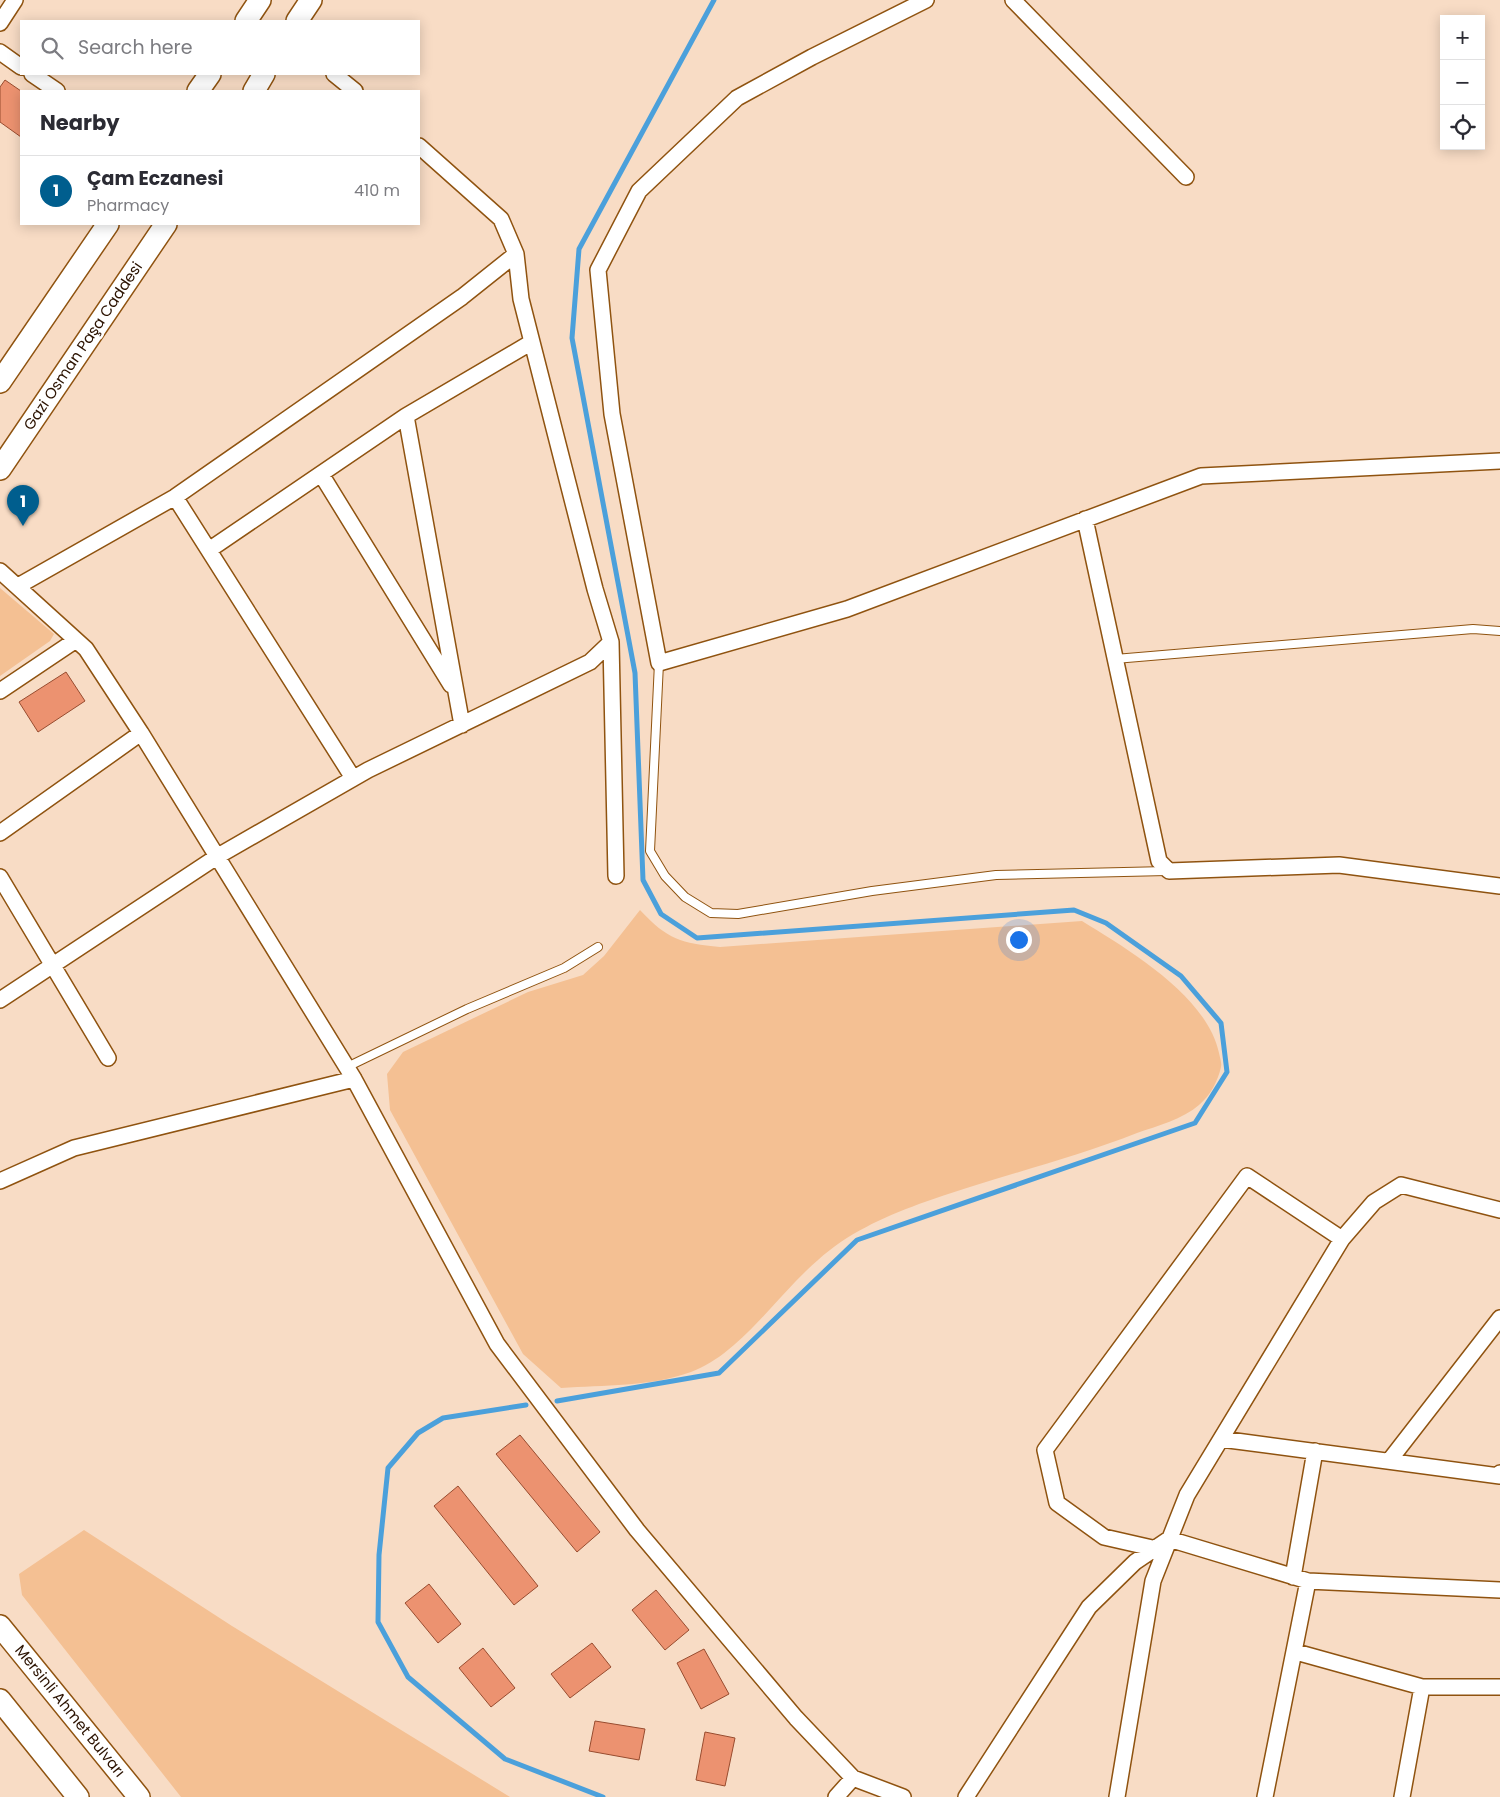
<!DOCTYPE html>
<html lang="en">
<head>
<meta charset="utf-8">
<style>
	:root { --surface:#fff; --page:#f2f2f3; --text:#2b2b33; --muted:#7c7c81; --line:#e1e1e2; --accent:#005e8e }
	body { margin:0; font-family:Poppins,sans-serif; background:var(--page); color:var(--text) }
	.controls { position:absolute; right:15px; top:15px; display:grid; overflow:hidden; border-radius:0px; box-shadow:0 2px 12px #0003 }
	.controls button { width:45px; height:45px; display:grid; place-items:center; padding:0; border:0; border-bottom:1px solid var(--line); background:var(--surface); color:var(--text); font:25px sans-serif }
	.you { position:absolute; left:1018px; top:939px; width:18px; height:18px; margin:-12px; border:4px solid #fff; border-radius:50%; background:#1a73e8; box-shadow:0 0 0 8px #1a73e833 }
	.badge { display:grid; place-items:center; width:32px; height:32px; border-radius:50%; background:var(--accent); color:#fff; font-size:16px; font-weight:700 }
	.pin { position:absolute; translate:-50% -41px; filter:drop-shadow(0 1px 2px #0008) }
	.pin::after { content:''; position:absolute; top:26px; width:18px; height:15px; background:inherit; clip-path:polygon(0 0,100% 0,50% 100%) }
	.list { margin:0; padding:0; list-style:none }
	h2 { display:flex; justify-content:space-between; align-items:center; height:65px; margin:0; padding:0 20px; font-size:21px }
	h2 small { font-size:16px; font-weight:400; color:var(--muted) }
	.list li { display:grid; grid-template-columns:32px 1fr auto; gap:15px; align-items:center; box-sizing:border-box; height:70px; padding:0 20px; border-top:1px solid var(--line) }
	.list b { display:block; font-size:19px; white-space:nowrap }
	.list p { margin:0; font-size:16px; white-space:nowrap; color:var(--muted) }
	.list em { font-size:16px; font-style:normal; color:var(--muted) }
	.icon { flex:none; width:28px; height:28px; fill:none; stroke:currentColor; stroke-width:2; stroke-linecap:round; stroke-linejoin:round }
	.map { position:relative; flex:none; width:1500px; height:1797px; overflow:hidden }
	.search { position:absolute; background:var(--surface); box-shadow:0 2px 12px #0003; left:20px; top:20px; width:400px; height:55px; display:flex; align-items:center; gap:12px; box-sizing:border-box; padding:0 18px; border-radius:0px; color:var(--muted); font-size:19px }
	.panel { position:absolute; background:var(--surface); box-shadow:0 2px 12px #0003; left:20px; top:90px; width:400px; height:135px; border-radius:0px }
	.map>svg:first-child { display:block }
	.green { fill:#f4c093 }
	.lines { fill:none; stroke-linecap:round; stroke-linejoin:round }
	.stream { stroke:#4ba0db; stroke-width:5 }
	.building { fill:#ec9270; stroke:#984c2f }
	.service-casing { stroke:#8f5310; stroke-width:10 }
	.minor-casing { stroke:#8f5310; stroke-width:18 }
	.secondary-casing { stroke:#8f5310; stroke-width:24 }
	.service { stroke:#fff; stroke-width:8 }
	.minor { stroke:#fff; stroke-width:15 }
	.secondary { stroke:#fff; stroke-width:21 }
	.labels { text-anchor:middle; stroke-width:5; stroke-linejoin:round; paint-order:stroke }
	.street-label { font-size:15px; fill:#2b1200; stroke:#fff }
</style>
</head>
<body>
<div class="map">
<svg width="1500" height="1797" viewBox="0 0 1500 1797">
	<rect width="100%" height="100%" fill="#f8dcc5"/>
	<path class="green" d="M0,588l54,46 -4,7 -50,35z
		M640,910c28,30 41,33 80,37l362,-26c47,29 125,75 137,132 1,5 3,10 2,14 -3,14 -11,29 -22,38 -16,14 -42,21 -62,28 -71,28 -146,45 -218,71 -37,14 -71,29 -101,56 -39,33 -79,95 -127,112 -41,15 -87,13 -130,16l-38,-34 -133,-244 -3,-36 16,-22 125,-60 55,-17 21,-19z
		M84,1530l148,96 278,171h-329l-159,-202 -3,-21z"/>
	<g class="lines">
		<path class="stream" d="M557,1401l162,-28 138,-133 338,-117 32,-51 -6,-49 -40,-47 -75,-53 -32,-13 -377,28 -36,-24 -18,-34 -8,-207 -63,-335 7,-89 135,-249
			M526,1405l-83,13 -25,15 -30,35 -9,87 -1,67 30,55 97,82 98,38"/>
	</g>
	<path class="building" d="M5,80l16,11v46l-21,-15v-35z
		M66,672l19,29 -47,31 -19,-30z
		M520,1435l80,97 -23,20 -81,-98z
		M458,1486l80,100 -24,19 -80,-99z
		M429,1584l32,40 -23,19 -33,-40z
		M656,1590l33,40 -24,20 -33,-40z
		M592,1643l19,24 -41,31 -19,-24z
		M483,1648l32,40 -24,19 -32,-39z
		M704,1649l25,45 -28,15 -24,-46z
		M595,1721l50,8 -6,31 -50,-9z
		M705,1732l30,6 -10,48 -29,-6z"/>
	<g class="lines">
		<defs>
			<path id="service" d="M1115,659l358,-30 27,2
				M659,663l-9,188 15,25 20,21 26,16 27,1 134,-23 124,-16 171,-4
				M347,1067l120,-58 97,-41 34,-21"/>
			<path id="minor" d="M926,0l-114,57 -75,41 -98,93 -41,79 14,144 47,249 188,-54 354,-133 299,-15
				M1013,0l173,177
				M0,23l15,-23
				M0,52l21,15
				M32,74l25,17
				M334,74l21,17
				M419,146l82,73 15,35 5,45 74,290 16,53 5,234
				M321,474l130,211
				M175,497l178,281
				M1085,519l74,342 10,10 170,-6 161,21
				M209,550l197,-134
				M0,571l86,78 55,84 213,346 143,265 140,186 159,188 57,60 50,19
				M18,586l157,-89 287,-200 54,-43
				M0,691l76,-51
				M462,725l-56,-309 126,-74
				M0,833l141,-100
				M0,877l108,181
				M0,1000l218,-144 150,-86 222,-108 21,-20
				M0,1181l74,-33 280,-69
				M1221,1439l279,37v-3
				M1389,1461l111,-143
				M1161,1550l-57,-13 -47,-34 -12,-53 202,-274 95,63
				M1293,1577l22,-126
				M1296,1652l126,35h78
				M836,1797l17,-19
				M966,1797l123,-190 46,-45 34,-23 139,42 192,9
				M1117,1797l36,-216 34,-86 155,-256 32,-37 27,-17 99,25
				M1265,1797l43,-216
				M1402,1797l20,-110"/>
			<path id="secondary" d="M246,21l14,-21
				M297,21l14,-21
				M198,91l12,-17
				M254,91l10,-17
				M0,382l108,-158
				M0,469l166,-245
				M0,1626l139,171
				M0,1700l78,97"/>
		</defs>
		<use href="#service" class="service-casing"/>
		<use href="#minor" class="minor-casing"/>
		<use href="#secondary" class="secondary-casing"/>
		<use href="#service" class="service"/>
		<use href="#minor" class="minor"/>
		<use href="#secondary" class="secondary"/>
	</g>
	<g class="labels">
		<g class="street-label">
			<text transform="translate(83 346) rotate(-56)" y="5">Gazi Osman Paşa Caddesi</text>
			<text transform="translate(70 1711) rotate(51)" y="5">Mersinli Ahmet Bulvarı</text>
		</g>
	</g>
</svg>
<div class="controls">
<button>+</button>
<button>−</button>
<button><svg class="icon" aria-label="locate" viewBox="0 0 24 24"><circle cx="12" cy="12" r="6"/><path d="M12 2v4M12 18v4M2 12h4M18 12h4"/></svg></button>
</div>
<div class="you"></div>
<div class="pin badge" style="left:23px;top:526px">1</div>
<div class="search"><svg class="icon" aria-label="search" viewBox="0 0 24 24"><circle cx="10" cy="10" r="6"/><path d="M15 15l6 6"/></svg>Search here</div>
<section class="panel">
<h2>Nearby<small></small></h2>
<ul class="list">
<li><span class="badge">1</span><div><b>Çam Eczanesi</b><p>Pharmacy</p></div><em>410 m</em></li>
</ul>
</section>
</div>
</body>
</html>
